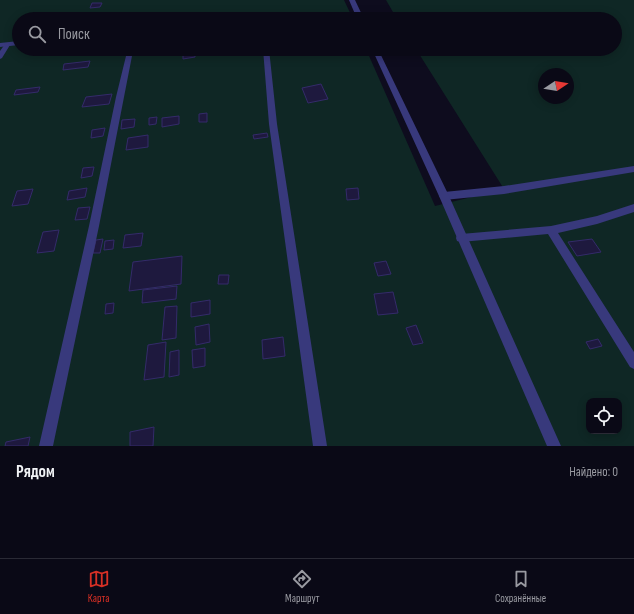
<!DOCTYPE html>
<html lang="ru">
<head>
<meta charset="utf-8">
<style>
	:root { --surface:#0a0916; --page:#13121f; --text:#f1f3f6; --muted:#999aa1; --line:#2a2a35; --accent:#d93025 }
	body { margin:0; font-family:"Sofia Sans Condensed",sans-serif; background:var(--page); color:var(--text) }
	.controls { position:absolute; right:12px; bottom:12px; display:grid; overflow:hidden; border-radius:8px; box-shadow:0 2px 10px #0003 }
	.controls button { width:36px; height:36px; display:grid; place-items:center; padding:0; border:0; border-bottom:1px solid var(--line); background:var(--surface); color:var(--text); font:20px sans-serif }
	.compass { position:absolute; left:538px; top:68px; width:36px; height:36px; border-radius:50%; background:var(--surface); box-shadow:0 2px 10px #0003; rotate:78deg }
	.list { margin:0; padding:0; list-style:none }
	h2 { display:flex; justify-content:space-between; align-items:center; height:52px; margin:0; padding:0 16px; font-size:17px }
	h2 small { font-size:13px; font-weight:400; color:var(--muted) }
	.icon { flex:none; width:22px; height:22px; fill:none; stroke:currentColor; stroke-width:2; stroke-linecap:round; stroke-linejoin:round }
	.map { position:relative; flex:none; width:634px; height:446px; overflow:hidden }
	.search { position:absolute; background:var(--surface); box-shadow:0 2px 10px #0003; left:12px; right:12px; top:12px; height:44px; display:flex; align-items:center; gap:10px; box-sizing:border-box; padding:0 14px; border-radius:22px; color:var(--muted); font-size:15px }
	.sheet { height:112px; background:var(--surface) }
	nav { display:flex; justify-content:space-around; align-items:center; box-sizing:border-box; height:56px; border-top:1px solid var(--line); background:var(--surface); font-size:11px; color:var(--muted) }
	nav a { display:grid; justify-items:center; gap:2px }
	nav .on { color:var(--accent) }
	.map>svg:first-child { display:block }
	.green { fill:#0f2725; fill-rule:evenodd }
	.building { fill:#1e193e; stroke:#342b6a }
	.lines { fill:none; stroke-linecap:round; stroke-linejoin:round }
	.lane { fill:#38397c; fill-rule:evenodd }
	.street { fill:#38397c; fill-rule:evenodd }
</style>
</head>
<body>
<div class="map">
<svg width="634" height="446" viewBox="0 0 634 446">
	<rect width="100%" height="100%" fill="#0e0c1e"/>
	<path class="green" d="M0,0h344l9,19h-334v30h347l69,157 69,-17 -88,-140h199v-30h-218l-11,-19h248v446h-634zM544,74h24v24h-24zM589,401h30v30h-30z"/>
	<path class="building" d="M92,3h10l-2,4 -10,1z
		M164,49h15v4l-15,1z
		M183,49h12v8l-12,2z
		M90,61l-2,6 -25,3 1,-6z
		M321,84l7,15 -20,4 -6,-15z
		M40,87l-2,5 -24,3 2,-5z
		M112,94l-3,10 -27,3 4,-10z
		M207,113v9h-8v-8z
		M179,116v8l-17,3v-9z
		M157,117l-1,7 -7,1v-7z
		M135,119l-1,8 -13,2 1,-9z
		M105,128l-2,8 -12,2 1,-8z
		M267,133l1,4 -14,2 -1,-4z
		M148,135v12l-22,3 2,-12z
		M94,167l-2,9 -11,2 2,-10z
		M87,188l-2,9 -18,3 2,-9z
		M358,188l1,11 -12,1 -1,-11z
		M33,189l-5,15 -16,2 5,-15z
		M90,207l-3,12 -12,1 3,-12z
		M59,230l-5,21 -17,2 6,-21z
		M143,233l-2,13 -18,2 2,-13z
		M103,239l-3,14h-7l3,-13z
		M592,239l9,13 -24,4 -9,-14z
		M114,240l-1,9 -9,1 1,-9z
		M182,256l-1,28 -52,7 4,-29z
		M386,261l5,13 -13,2 -4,-13z
		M219,275h10l-1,9h-10z
		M177,286l-1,13 -34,4 1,-13z
		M393,292l5,21 -20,2 -4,-21z
		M210,300v14l-19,3v-14z
		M114,303l-1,10 -8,1 1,-10z
		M177,306l-1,32 -14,2 3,-33z
		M209,324l1,18 -14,3 -1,-18z
		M416,325l7,18 -10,2 -7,-17z
		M283,337l2,19 -22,3 -1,-19z
		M598,339l4,7 -12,3 -4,-7z
		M166,342l-2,35 -20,3 4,-35z
		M205,348v18l-12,2 -1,-18z
		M179,350v25l-10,2 1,-25z
		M154,427l-1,19h-23v-14z
		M30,437l-2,9h-23l1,-4z"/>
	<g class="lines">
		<path class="lane" d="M7,43l3,2 -8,13 -2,1v-8l5,-7z
			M130,49h6l-4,7 -8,41 -25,129 -46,220h-14l50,-220 27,-129 10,-41z
			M263,49h6l8,75 50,322h-14l-44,-322z
			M634,166v6l-130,22 -60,6 -3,-1 -2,-3 2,-3 3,-1 60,-6z
			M634,204v8l-37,12 -39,9 76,119v17l-4,-2 -82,-133 -87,8 -4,-1 -1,-3 1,-3 4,-1 90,-8 46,-10z"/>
		<path class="street" d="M349,0h6l9,19h-6l-1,-2 -41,2 3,-2 36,-3z
			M19,41v4l-19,2v-4z
			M372,49h6l71,147 112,250h-14l-108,-250z"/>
	</g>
</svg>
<div class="controls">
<button><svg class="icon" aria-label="locate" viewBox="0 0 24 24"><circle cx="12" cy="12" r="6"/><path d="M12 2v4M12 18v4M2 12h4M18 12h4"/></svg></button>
</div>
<svg class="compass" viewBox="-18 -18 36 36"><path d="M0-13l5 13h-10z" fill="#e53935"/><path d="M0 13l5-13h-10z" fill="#999aa1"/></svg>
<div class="search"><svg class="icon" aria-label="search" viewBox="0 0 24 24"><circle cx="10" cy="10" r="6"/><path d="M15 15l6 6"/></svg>Поиск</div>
</div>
<section class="sheet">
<h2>Рядом<small>Найдено: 0</small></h2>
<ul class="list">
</ul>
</section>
<nav>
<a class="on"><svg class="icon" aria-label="map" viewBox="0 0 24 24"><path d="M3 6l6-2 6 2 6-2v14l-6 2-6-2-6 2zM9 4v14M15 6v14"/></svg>Карта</a>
<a><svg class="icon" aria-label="directions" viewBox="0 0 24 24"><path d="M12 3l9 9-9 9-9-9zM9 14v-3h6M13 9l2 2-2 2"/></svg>Маршрут</a>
<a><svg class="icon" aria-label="saved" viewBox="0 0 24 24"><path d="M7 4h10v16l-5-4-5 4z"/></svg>Сохранённые</a>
</nav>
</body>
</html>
